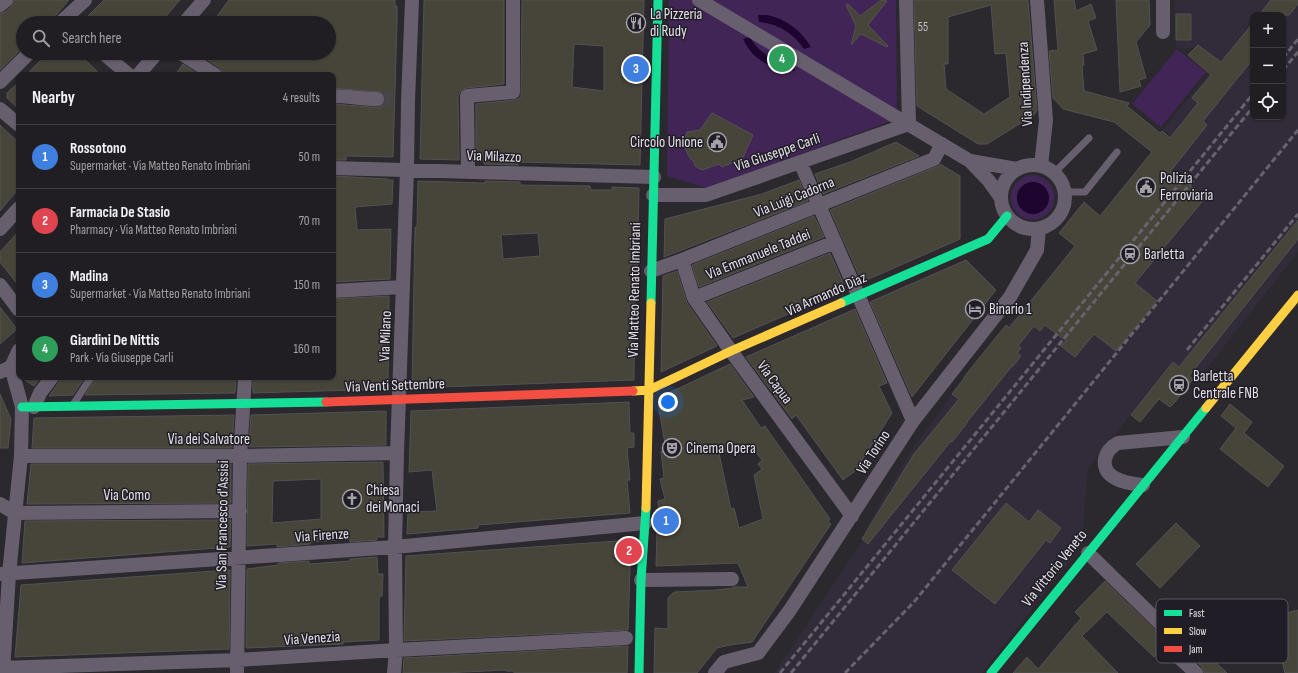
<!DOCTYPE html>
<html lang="en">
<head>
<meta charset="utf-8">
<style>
	:root { --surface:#201e22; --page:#28272a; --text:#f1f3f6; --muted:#a2a2a5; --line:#3d3c40; --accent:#0b8043 }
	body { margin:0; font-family:"Sofia Sans Condensed",sans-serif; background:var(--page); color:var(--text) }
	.controls { position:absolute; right:12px; top:12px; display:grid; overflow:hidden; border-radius:8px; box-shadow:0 1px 3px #0004 }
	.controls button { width:36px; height:36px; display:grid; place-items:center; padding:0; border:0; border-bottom:1px solid var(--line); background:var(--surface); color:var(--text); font:20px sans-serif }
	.you { position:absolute; left:668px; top:402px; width:14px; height:14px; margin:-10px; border:3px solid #fff; border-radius:50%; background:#1a73e8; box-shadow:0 0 0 6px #1a73e833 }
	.badge { display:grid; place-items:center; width:26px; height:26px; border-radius:50%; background:var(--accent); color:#fff; font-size:13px; font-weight:700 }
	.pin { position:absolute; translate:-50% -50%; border:2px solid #fff; box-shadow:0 1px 4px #0006 }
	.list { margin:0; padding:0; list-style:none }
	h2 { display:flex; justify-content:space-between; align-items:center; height:52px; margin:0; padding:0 16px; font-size:17px }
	h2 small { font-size:13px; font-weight:400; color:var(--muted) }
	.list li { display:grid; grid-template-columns:26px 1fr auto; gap:12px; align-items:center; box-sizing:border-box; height:64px; padding:0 16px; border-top:1px solid var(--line) }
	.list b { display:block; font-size:15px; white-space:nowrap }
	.list p { margin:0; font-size:13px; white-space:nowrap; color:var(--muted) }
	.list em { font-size:13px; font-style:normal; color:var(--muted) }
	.icon { flex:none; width:22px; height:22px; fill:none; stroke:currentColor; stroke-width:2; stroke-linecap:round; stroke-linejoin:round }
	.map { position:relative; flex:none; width:1298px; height:673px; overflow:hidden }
	.search { position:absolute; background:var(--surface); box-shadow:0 1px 3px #0004; left:16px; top:16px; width:320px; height:44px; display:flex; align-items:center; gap:10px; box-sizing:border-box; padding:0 14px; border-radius:22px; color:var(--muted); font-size:15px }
	.panel { position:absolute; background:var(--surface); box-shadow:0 1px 3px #0004; left:16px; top:72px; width:320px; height:308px; border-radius:8px }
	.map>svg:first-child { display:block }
	.built { fill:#322b39; fill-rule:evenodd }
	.green { fill:#412556; fill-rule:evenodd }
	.water { fill:#1e0530 }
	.building { fill:#47443a; stroke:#535252; fill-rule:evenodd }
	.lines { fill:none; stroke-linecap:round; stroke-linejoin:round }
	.street-tunnel { stroke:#47444a; stroke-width:14; stroke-dasharray:14 7; stroke-linecap:butt }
	.lane { stroke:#675f6e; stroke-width:7 }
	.street { stroke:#675f6e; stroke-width:14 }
	.fast { stroke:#16e098; stroke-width:9 }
	.slow { stroke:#ffcf43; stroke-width:9 }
	.jam { stroke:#f24e42; stroke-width:9 }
	.rail { stroke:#67636c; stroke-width:3; stroke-dasharray:6 3; stroke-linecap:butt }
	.labels { text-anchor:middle; stroke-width:3; stroke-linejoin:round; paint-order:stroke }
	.number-label { font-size:13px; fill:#bebabd }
	.poi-label { font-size:15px; fill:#e5e2e9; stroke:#211d26; text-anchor:start }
	.street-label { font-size:15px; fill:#e5e2e9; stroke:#211d26 }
	.key { fill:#211d26; stroke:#5c5860; stroke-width:1 }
	.key-label { font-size:11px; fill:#e5e2e9 }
</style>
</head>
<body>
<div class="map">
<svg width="1298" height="673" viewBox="0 0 1298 673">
	<rect width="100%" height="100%" fill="#2b282e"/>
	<path class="built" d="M1174,0h124v252l-93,119 -6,1 -29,36 -21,-16 -61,76 -6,77 -100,128h-208l20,-29 73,-111v-7l41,-70 56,-79 42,-52 14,-10 55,-69 -16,-13 25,-31 16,14 49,-61 14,-19 -3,-3 49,-60 -3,-15 -13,-10h-17zM1253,15h30v102h-30z"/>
	<path class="green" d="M669,0h227l1,119 -190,69 -40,-12z
		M1177,49l29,23 -45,55 -29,-23z
		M1029,175c37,0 31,49 -1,44 -6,-1 -11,-5 -14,-10 -9,-15 1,-29 15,-34zM1030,182c12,0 13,5 19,13l-1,8 -15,11c-19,-4 -23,-27 -3,-32z"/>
	<path class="water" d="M767,15c19,4 34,15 44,32l-7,2c-10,-15 -27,-26 -45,-27l-1,-7z
		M750,37c8,16 26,25 44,27l1,7c-22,-1 -43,-11 -52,-32z
		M1017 198a16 16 0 1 1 32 0a16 16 0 1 1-32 0Z"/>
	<path class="building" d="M14,0h55l-20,23h-26v24l-23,23v-57l5,-1 6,-5z
		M104,0h76l-20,23h-79z
		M229,0h166v6h2v17l-4,134 -47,-1v4h-13v-56l38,3h10l3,-3 1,-5 -1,-4 -3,-3 -48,-4v-13h-110l-1,-4 -2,-3 -23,-15h132v-30h-70l-7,-4 -3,4h-37z
		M424,0h80v84l-38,4 -3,1 -3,3 -2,4 1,64 -39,-1z
		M522,0h122l-4,165 -122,-3v3l-34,-1v-3h-8v-57l38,-4 4,-1 3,-3zM574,44l30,2v45l-32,-4z
		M881,0l6,1 -19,24 20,21 -1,1 -26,-13 -10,11 5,-19 -10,-21 2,-1 12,12z
		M914,0h114l9,110 -3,5 -47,29h-9l-61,-38zM991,5l4,49 11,-1 4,44 -26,17 -38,-25 -2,-25h4v-47z
		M1054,0h20l2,11 15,-7 5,14 -8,3 9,29 -14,4 1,11h-2l2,26 45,12 -2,3 33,27 2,-2 8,7 28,-35 -6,-5 19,-23 -23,-20 10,-10 23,17 32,-39v36l-50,62 4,4 -37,47 11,6 24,20 -70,85 22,18 -41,50 -22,-17 -19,23 -14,-11 5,-5 -21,-16 -5,6 -6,-5 -16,20 3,2 -4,5 4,3 -8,10h-1l-45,56v1l-15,19 -1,-1 -83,103 -6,-5 52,-85 45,-55 -7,-5 13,-17h-1l42,-52 3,3 66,-82 -16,-13 25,-31 16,14 52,-64 -38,-30 -51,-13 -10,-11 -4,-47 9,-1z
		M1116,0h33l1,25 -14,17 10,36 -7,2 2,6 -21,6z
		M1271,0h27v4l-9,11h-30z
		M1176,14h15v26h-15z
		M48,53h30l23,22h-75z
		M183,64l16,11h-24z
		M19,82v27l-12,-11v-5z
		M712,113l41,22 -10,22 -4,1v2l-17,7 -3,-3 -17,6 -7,-4 -1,-4 -5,-5 -5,-12 1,-6 2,-7 13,-2z
		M0,125l19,18v45l-19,23z
		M896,142l23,14 -96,38 -8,-20 35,-12z
		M940,164l20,12v63l-98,43 -32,-72 108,-44 1,1z
		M333,176l55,3 1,1h4l-1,24 -37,3 2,23 34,-1 -1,50 -57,3z
		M799,180l9,21 -144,56 1,-38 97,-25z
		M418,181l67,2v-2l35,1v3l70,1 1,4h21v-3l27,1 -2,97h-2l-1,95 -222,8 3,-161h2zM538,233l2,23 -37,3 -2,-24z
		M814,216l10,21 -125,50 -7,-22z
		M1298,220v19l-109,137 4,3 -18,23 -5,5 -11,-8 -19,23 -9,-7 42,-53 6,5z
		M19,231v55l-19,-24v-10z
		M830,253l16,36 -113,49 -26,-36z
		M966,260l30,30 -84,107 -42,-95z
		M677,271l10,32 30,43 -56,26 2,-96z
		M389,296l-1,93 -135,4v-16h80v-78z
		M0,307l17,22 -17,15z
		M855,309l32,74 -8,3 13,27 -37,58 -12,9 -47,-65 -4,4 -46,-62z
		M730,364l24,33 -12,3 19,28 4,-2 65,93 -2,3 3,2 -79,118 -22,3 -13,3 -20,25h-43l1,-45 13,1v-31l6,-6 42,-2 17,-2v-1h15l-10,-24 -82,3 1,-34h3l-2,-31 7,-2 -5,-20 4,-1 -3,-27 5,-1 -7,-41 1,-12zM750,445l12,15 -4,4 4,5 -8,6 9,44 -24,9 -5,-20 -3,1 -12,-56z
		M23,377h18l-7,9 -11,-7z
		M60,377h25l-12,18 -24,1 10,-14z
		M96,377h140l-1,16 -150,2z
		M0,394l11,25 -3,29h-8z
		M629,402l1,31h4v14l-7,1 3,32h-3l3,33 -152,12v3l-71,6 1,-22 29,-1 -5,-41 -23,2 2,-61z
		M1230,404l22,18 -8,11 40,33 -16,21 -48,-38 16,-21 -15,-12z
		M386,411v34l-137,2 2,-32z
		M234,415l-2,33h-200l2,-30z
		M383,462l1,75h-8l1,3 -27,2v-3l-40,3v2l-33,3v-3l-30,2 1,-82zM321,479v40l-49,4 1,-42z
		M31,464h200v39l-204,1z
		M1006,503l23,19 9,-12 23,18 -11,15 -4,-3 -51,64 -43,-34z
		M231,520l-1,27 -208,16 3,-42z
		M1176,523l24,23 -40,42 -24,-24z
		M631,540l-3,90 -224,11 2,-85z
		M377,557l1,17h5l-1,22 -3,1v43l-36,2v2l-97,4 1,-79 31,-4v-2l31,-2v3l41,-3v-2z
		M228,570h2l-1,79 -214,8 6,-72z
		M1105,581l61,60 -4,6v2l-8,8 -47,-45 -25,24 36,37h-105l14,-16 11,12 43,-51 -6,-6z
		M1298,610v63h-13l-9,-36 11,-3 -4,-20z
		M1193,641l34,32h-23l-2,-6 -18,-17z
		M628,646l-1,27h-113v-2h-8v-1l-62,3h-41l1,-15z"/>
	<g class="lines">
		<path class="street-tunnel" d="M377,99h20"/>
		<path class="lane" d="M1054,173l35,-35
			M1064,192h21l32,-40
			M73,405l18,-28"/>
		<path class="street" d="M699,0l271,161 19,20 12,17
			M906,0l3,124
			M1037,0l9,120 -5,46
			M1163,0v32
			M0,5l6,-5
			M60,23l25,-23
			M184,23l20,-23
			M103,53l26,22
			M181,53l34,22
			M138,75l19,-22
			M0,82l29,-29
			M333,96c15,0 29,3 44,3
			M0,109l19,16
			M970,161l48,8
			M800,162l113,259
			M1001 197a32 32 0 1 1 64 0a32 32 0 1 1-64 0Z
			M333,168l321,9
			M468,172l-1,-76 46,-4v-92
			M653,195h53l203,-71
			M0,229l19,-21
			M682,260l12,38 37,53 121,165
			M651,271l31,-11 252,-101 8,-15
			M0,285l19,25
			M333,291l70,-4
			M694,298l141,-56
			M0,372l11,-5 8,-17
			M34,407l6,-14 12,-16
			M21,456h219l157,-3
			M1143,485c-9,-1 -20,-2 -28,-7 -17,-9 -11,-28 3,-35l65,-6
			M0,504l15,9 225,-2
			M1088,553l90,88 -8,8 26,24
			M0,574l395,-27 250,-24
			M641,580l91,-1
			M0,668l238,-8 158,-10 230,-12
			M3,673l6,-99 12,-118 1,-49 -11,-40
			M237,673l3,-217 5,-79
			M394,673l2,-23 -1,-103 2,-94 10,-283 1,-69 4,-101
			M715,673l9,-11 34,-9 32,-43 123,-189 97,-124 27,-47 2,-21"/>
		<path class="fast" d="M651,303l7,-303
			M841,303l147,-64 19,-23
			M22,407l304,-5
			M639,673l2,-93 5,-72
			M991,673l215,-265"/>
		<path class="slow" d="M633,391l16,-1 82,-39 110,-48
			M1206,408l92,-113
			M646,508l5,-205"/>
		<path class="jam" d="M326,402l307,-11"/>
		<path class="rail" d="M1283,58l15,-19
			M1283,70l15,-18
			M1187,350l111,-136
			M780,673l473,-579
			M791,673l462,-566
			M845,673l69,-71 384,-472"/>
	</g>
	<defs>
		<symbol id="restaurant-ring" viewBox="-11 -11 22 22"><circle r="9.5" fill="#211d26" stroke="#a4a1a8" stroke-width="1.5"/><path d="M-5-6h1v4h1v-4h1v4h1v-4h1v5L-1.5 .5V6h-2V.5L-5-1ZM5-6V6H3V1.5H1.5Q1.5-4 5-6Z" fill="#a4a1a8"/></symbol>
		<symbol id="civic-ring" viewBox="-11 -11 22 22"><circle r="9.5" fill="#211d26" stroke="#a4a1a8" stroke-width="1.5"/><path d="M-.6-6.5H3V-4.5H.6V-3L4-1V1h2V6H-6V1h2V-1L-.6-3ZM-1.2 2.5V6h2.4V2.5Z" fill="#a4a1a8"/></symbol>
		<symbol id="station-ring" viewBox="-11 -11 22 22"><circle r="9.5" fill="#211d26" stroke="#a4a1a8" stroke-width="1.5"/><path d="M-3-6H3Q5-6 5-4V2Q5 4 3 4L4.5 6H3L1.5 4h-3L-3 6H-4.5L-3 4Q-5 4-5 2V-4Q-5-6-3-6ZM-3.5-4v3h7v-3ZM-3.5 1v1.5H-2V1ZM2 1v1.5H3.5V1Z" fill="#a4a1a8"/></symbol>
		<symbol id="hotel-ring" viewBox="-11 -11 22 22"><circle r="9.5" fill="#211d26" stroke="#a4a1a8" stroke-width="1.5"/><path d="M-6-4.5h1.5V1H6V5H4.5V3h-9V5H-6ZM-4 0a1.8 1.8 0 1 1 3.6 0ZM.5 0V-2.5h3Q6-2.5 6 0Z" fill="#a4a1a8"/></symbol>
		<symbol id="theatre-ring" viewBox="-11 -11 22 22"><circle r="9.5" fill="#211d26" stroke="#a4a1a8" stroke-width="1.5"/><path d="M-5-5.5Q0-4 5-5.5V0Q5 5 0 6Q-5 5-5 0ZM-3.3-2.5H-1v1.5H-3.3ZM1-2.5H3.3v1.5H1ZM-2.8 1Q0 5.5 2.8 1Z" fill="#a4a1a8"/></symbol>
		<symbol id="church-ring" viewBox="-11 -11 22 22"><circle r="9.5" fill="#211d26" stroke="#a4a1a8" stroke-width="1.5"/><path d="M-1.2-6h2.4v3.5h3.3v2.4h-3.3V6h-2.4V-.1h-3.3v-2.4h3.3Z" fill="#a4a1a8"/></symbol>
	</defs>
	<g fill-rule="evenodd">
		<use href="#restaurant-ring" x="625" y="12" width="22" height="22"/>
		<use href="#civic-ring" x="706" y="131" width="22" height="22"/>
		<use href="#civic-ring" x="1135" y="176" width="22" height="22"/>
		<use href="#station-ring" x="1119" y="243" width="22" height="22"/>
		<use href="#hotel-ring" x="964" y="298" width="22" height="22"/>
		<use href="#station-ring" x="1168" y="374" width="22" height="22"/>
		<use href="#theatre-ring" x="661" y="437" width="22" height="22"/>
		<use href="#church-ring" x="341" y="488" width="22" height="22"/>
	</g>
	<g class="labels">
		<g class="number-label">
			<text x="923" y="31">55</text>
		</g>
		<g class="poi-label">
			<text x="650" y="19">La Pizzeria<tspan x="650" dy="17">di Rudy</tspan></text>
			<text x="703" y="147" text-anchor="end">Circolo Unione</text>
			<text x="1160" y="183">Polizia<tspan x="1160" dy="17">Ferroviaria</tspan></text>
			<text x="1144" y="259">Barletta</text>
			<text x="989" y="314">Binario 1</text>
			<text x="1193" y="381">Barletta<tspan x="1193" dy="17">Centrale FNB</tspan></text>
			<text x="686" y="453">Cinema Opera</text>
			<text x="366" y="495">Chiesa<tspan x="366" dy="17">dei Monaci</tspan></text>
		</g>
		<g class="street-label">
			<text transform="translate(1025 84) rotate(-93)" y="5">Via Indipendenza</text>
			<text transform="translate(777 152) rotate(-19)" y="5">Via Giuseppe Carli</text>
			<text transform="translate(494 156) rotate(2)" y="5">Via Milazzo</text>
			<text transform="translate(794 197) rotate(-22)" y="5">Via Luigi Cadorna</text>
			<text transform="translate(758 254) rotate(-22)" y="5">Via Emmanuele Taddei</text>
			<text transform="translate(634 290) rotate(-89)" y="5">Via Matteo Renato Imbriani</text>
			<text transform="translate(826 294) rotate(-24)" y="5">Via Armando Diaz</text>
			<text transform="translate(385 336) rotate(-88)" y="5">Via Milano</text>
			<text transform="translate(775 382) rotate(54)" y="5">Via Capua</text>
			<text transform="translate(395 385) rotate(-2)" y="5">Via Venti Settembre</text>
			<text x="209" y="444">Via dei Salvatore</text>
			<text transform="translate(873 452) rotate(-57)" y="5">Via Torino</text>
			<text x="127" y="500">Via Como</text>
			<text transform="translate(222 525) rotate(-89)" y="5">Via San Francesco d'Assisi</text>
			<text transform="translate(322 535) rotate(-4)" y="5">Via Firenze</text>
			<text transform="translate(1054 568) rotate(-51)" y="5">Via Vittorio Veneto</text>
			<text transform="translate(312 638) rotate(-4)" y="5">Via Venezia</text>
		</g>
	</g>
	<rect x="1156" y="599" width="132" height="64" rx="6" class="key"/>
	<rect x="1164" y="610" width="18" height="6" fill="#16e098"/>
	<rect x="1164" y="628" width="18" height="6" fill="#ffcf43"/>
	<rect x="1164" y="646" width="18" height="6" fill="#f24e42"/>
	<g class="key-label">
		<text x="1189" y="617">Fast</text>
		<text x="1189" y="635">Slow</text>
		<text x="1189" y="653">Jam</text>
	</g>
</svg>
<div class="controls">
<button>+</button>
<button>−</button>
<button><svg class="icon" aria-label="locate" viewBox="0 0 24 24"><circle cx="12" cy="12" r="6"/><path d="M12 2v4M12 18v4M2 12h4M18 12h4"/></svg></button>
</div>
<div class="you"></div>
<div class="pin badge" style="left:666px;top:521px;background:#3f7fe0">1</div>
<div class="pin badge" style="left:629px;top:551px;background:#e0444e">2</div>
<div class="pin badge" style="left:636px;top:69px;background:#3f7fe0">3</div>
<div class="pin badge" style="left:782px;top:59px;background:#2e9e5b">4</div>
<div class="search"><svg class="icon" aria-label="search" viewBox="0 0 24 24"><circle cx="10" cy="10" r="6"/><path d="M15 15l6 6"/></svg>Search here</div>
<section class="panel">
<h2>Nearby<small>4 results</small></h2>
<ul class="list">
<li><span class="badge" style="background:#3f7fe0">1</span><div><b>Rossotono</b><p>Supermarket · Via Matteo Renato Imbriani</p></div><em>50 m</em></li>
<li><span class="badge" style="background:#e0444e">2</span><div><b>Farmacia De Stasio</b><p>Pharmacy · Via Matteo Renato Imbriani</p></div><em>70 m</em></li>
<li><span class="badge" style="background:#3f7fe0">3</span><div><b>Madina</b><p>Supermarket · Via Matteo Renato Imbriani</p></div><em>150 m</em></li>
<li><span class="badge" style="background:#2e9e5b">4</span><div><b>Giardini De Nittis</b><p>Park · Via Giuseppe Carli</p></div><em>160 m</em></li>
</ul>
</section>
</div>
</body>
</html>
